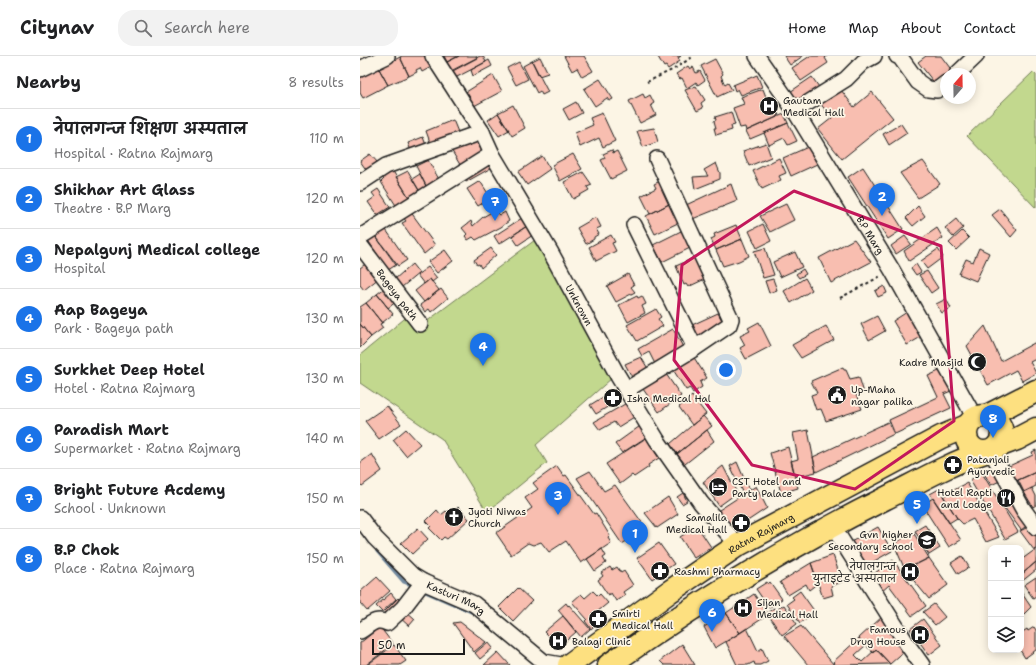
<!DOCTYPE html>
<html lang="en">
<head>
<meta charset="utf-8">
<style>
	:root { --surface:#fff; --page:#f2f2f2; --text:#202124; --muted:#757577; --line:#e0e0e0; --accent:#1a73e8 }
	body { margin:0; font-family:"Shantell Sans","Playpen Sans Deva",sans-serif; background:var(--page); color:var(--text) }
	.controls { position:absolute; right:12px; bottom:12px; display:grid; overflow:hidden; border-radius:8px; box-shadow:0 2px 10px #0003 }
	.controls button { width:36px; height:36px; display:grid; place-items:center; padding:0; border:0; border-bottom:1px solid var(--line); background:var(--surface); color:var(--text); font:20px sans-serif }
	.compass { position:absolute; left:580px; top:12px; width:36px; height:36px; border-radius:50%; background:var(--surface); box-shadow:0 2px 10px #0003; rotate:20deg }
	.scale { position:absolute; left:12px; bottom:10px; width:93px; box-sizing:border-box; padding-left:4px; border:2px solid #1c1c1c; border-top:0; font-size:11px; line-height:14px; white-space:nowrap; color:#1c1c1c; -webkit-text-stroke:3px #fcf5e5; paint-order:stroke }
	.you { position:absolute; left:366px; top:314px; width:14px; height:14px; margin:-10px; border:3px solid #fff; border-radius:50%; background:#1a73e8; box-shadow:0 0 0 6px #1a73e833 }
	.badge { display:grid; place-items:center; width:26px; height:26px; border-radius:50%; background:var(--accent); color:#fff; font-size:13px; font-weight:700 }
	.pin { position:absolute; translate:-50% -33px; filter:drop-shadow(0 1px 2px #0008) }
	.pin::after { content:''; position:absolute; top:21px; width:14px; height:12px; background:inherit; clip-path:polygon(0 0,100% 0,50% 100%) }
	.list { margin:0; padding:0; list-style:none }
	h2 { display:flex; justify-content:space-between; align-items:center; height:52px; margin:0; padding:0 16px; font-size:17px }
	h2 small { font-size:13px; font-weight:400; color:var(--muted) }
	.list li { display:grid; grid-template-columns:26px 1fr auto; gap:12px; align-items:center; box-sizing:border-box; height:60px; padding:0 16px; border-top:1px solid var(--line) }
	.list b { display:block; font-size:15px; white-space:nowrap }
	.list p { margin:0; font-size:13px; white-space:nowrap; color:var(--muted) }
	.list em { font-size:13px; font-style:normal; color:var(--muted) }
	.icon { flex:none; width:22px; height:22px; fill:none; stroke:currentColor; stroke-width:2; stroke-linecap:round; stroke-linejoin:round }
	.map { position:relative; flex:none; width:676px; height:609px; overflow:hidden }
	header { display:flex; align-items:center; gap:24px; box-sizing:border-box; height:56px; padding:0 20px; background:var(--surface); border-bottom:1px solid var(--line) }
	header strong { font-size:19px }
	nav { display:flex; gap:22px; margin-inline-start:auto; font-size:14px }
	.search { width:280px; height:36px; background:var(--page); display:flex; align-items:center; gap:10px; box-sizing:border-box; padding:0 14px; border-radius:16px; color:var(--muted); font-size:15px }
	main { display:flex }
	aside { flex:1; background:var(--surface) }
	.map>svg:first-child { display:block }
	.green { fill:#c2d88e; stroke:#6f7a55 }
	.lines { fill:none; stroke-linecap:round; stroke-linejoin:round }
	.stream { stroke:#738a9f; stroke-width:3.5 }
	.building { fill:#f8beb0; stroke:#1c1c1c }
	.minor-casing { stroke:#1c1c1c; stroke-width:18 }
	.highway-casing { stroke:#1c1c1c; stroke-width:25 }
	.path { stroke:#1c1c1c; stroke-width:2; stroke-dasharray:3 3; stroke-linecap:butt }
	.minor { stroke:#fcf5e5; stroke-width:15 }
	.highway { stroke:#fde080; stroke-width:22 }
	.marked { fill:none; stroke:#c2185b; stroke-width:3; stroke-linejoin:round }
	.labels { text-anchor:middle; stroke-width:3.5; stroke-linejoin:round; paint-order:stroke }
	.poi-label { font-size:10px; fill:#1c1c1c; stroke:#fcf5e5; text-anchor:start }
	.street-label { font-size:10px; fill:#1c1c1c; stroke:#fcf5e5 }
</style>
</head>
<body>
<header>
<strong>Citynav</strong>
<div class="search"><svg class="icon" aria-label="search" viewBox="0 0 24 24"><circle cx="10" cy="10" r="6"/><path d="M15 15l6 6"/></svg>Search here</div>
<nav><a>Home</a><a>Map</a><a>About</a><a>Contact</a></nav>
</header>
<main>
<aside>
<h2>Nearby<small>8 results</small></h2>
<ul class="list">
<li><span class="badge">1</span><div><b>नेपालगन्ज शिक्षण अस्पताल</b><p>Hospital · Ratna Rajmarg</p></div><em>110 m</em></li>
<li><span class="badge">2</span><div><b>Shikhar Art Glass</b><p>Theatre · B.P Marg</p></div><em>120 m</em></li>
<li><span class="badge">3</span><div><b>Nepalgunj Medical college</b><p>Hospital</p></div><em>120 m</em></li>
<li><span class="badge">4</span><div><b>Aap Bageya</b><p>Park · Bageya path</p></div><em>130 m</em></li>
<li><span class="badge">5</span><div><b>Surkhet Deep Hotel</b><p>Hotel · Ratna Rajmarg</p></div><em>130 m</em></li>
<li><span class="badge">6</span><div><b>Paradish Mart</b><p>Supermarket · Ratna Rajmarg</p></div><em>140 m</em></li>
<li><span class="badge">7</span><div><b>Bright Future Acdemy</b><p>School · Unknown</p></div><em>150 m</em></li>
<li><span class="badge">8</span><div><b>B.P Chok</b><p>Place · Ratna Rajmarg</p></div><em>150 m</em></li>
</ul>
</aside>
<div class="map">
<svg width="676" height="609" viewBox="0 0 676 609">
	<rect width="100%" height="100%" fill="#fcf5e5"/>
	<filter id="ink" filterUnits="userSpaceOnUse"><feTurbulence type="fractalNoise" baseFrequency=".025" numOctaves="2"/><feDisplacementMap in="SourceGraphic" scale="8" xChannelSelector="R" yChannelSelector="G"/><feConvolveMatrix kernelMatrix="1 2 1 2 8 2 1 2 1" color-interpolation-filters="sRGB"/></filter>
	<g filter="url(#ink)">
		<path class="green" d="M673,16l3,3v133l-69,-72z
			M179,181l73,141 -76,67 11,18 -60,49 -45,-73 -82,-56v-28l49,-40 17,7z"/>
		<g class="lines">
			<path class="stream" d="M17,495l27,31 10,4
				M61,534l55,24"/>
		</g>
		<path class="building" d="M42,0h26l5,10 -11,6 -2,-4 -4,2 1,2 -8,4 -9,-19z
			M84,0h15l-12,6z
			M99,0h17l1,2 -26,14 -4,-10z
			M120,0h3l3,6 -31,16 -4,-7z
			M204,0h20l9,15 -11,6 -5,-9 -5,3z
			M299,0h22l-3,2 2,3 -12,8 -2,-3 -2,1 -6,-10z
			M424,0h19l-13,9z
			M450,0h17l-2,2 3,5 -27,18 -9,-13z
			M566,0h15l12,16 -2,2h-5v4l-10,7 -18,-23z
			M40,1l9,19 -21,9 -10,-18 9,-3z
			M180,1l8,16 -9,3 -7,-15z
			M355,3l8,15 -2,2 4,9 3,-2 4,7 -15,7 -16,-31z
			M129,4l3,6 -19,10 -2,-6z
			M172,5l16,31 -6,3 -2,-4 -3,2 -14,-27z
			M159,6l9,17 -12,6 -9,-17z
			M328,10l2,3 3,-2 3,6 4,-2 5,9 -7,5 -2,-3 -9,6 -5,-10 -2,1 -4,-5z
			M18,11l10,18 -25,13 -3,-5v-17z
			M133,19l9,16 -28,15 -8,-14z
			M397,19l5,12 -21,8 -3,-6 -3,2 -2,-6z
			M452,21l9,13 -23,15 -8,-13z
			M240,23l13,20 -4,2 -2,-3 -12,8 -11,-17z
			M336,30l9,14 -4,3 2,5 -6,3 -12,-21z
			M478,30l16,21 18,-15 21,26 -51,41 -24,-30 14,-11 -13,-16z
			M403,33l5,13 5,-1 6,15 -33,15 -1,-4 -5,1 -7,-20 11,-4 -3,-7z
			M283,38l2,4 5,-3 4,8 -3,2 5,10 -16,8 -11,-22z
			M216,46l6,11 -13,7 -6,-11z
			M153,49l12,23 -13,8 -14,-23z
			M371,56l4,13 -4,1 1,4 -16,5 -2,-7h2l-2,-7 2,-1 -1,-3z
			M138,57l11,17 -10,6 -11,-16z
			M242,57l13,28 -12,6 -4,-9 -19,9 -5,-14 18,-8 -3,-7z
			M424,58l4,9 -38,16 -4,-8z
			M93,64l7,17 -29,8 -5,-14z
			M428,67l9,18 -9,4 -4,-7 -15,7 -5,-12z
			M541,68l6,9 -18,12 -6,-11z
			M294,72l4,14 -15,5 -6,-16z
			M63,81l3,8 -15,6 -3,-8z
			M117,81l8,16 -23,15 -12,-20z
			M406,87l5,14 -22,9 -6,-15z
			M448,91l9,17 -26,12 -8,-18z
			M252,94l1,3 4,-2 10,20 -16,8 -10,-19 4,-2 -2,-4z
			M10,98l8,9 -11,8 -7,-10z
			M213,98l9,15 -22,12 -8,-16z
			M182,100l8,13 -23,16 -9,-13z
			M419,102l7,15 -7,3 2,4 -19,9 -9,-18z
			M68,104l12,21 -13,7 -11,-22z
			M127,105l4,7 -25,14 -3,-6z
			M563,105l17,23 -22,14 -18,-25z
			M356,107l4,10v6l-25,10 -2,-12 15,-1 -4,-6z
			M503,111l40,62 -15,10 -40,-62z
			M31,112l19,31 -13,8 -16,-25 3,-3 -3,-5z
			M48,115l12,21 -10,7 -14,-22z
			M223,116l9,13 -5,2 2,3 -16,9 -9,-17z
			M60,118l7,14 -7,4 -8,-13z
			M120,125l11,17 -13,8 -11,-17z
			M300,125l11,22 -21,11 -9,-18 15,-8 -2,-4z
			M371,128l6,17 -47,19 -4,-15z
			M18,133l12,18 -13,8 -9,-13 7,-5 -3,-4z
			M313,146l9,19 -27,13 -9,-18z
			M426,148l8,16 -24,12 -10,-16z
			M558,150l7,10 -12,10 -7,-8z
			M640,153l17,21 -6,7 -19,-22z
			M135,154l5,5 5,-3 4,9 -8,6 -25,13 -3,-3 -5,3 -3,-4 2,-2 -5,-6 9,-7 2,5 10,-9z
			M50,155l25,34 -11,9 -22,-31 4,-2 -4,-5z
			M236,161l5,10 -5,2 3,5 -5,3v2l-8,5 -9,-16z
			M162,162l5,8 -28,18 -5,-8z
			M596,163l7,9 -10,9 -8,-9z
			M403,168l8,17 -14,7 -8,-17z
			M376,169l6,14 -26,11 -5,-11 4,-2 -1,-3z
			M167,170l6,9 -15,10 -6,-9z
			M24,171l23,33 -9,6 -24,-32z
			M577,172l6,10 -34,23 -5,-10z
			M323,174l9,17 -30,15 -9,-17z
			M602,175l7,7 -13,12 -7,-7z
			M14,178l22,31 -8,5 -21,-31z
			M251,179l4,7 -3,1 4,8 -20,10 -7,-14z
			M545,180l6,8 -15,10 -5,-8z
			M382,183l7,17 -10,5 -16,5 -7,-16z
			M494,183l17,23 -40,21 -12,-25z
			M131,192l5,7 -15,13 -2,-4 -2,1 -3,-5z
			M405,192l9,27 -11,3 -9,-27z
			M619,192l10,5 -13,28 -17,-7 7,-15 7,3z
			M578,193l5,8 -16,12 -6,-8z
			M85,194l8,11 -16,12 -9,-11z
			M435,196l7,15 -22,10 -7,-15z
			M336,201l9,22 -17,8 -2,-3 -2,1 -8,-19z
			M8,206l11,16 -15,12 -4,-5v-17z
			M52,208l7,9 -17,14 -7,-8z
			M556,208l5,8 -5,3 -5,-7z
			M68,211l9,11 -5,4 -2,-3 -6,5 -7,-9z
			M443,213l3,5 -7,4 -3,-4z
			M567,215l11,17 -7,5 -12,-18z
			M268,218l6,11 -3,2 4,5 -19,10 -9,-16z
			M445,222l7,12 -21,13 -7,-12z
			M70,223l9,11 -15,12 -9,-11z
			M413,223l4,11 -8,3 -4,-12z
			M524,230l3,7 -9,4 -3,-6z
			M26,231l11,14 -9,7 -11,-14z
			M81,233l7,9 -17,14 -2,-3 -4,3 -5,-7z
			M17,238l16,20 -11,9 -16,-20z
			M277,240l1,2 4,-2 4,8 -4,2 3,7 -17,9 -9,-17z
			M586,243l5,9 -9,5 -6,-9z
			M6,247l16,20 -2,1 3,4 -12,9 -11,-13v-17z
			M296,253l5,8 -3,2 5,7 -26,15 -10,-16z
			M547,256l14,25 -14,8 -14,-24z
			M358,257l7,13 -27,13 -6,-14z
			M517,260l8,15 -16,9 -8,-16z
			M399,266l12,24 -25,13 -6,-11 5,-3 -5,-9 10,-5 -2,-3z
			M0,268l11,13 -11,11z
			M466,270l8,14 -33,18 -9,-13z
			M625,270l16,35 35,-19v17l-6,3 6,11 -14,8 -6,-11 -28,15 -21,-39z
			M313,273l10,18 -28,17 -6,-12 -7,4 -4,-7z
			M333,300l14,22 -7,4 2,5 -9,6 -3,-5 -4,2 -14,-22z
			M281,301l9,15 -16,9 -9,-17z
			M483,311l1,3h2l4,9 9,-2 5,16 -8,2 6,14 -36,12 -5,-12 -5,1 -5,-15 6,-2 -6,-12z
			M581,314l10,21 -7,3 7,14 -56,26 -6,-14 49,-23 -10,-21z
			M306,318l15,22 -22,16 -16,-23z
			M256,333l6,9 -26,16 -6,-9z
			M332,340l14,18 -14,11 -13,-18z
			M270,345l9,13 -21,13 -4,-5 -14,8 -6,-8z
			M27,350l14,18 -22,15 -14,-18z
			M343,360l9,10 -35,28 -7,-10z
			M528,366l6,12 -78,38 -3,-15z
			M283,368l8,10 -29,19 -7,-9z
			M46,373l14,15 -14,12 -13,-16z
			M347,374l7,11 -29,23 -8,-10z
			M448,374l8,42 -21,5 -4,-16 7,-2 -5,-26z
			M286,382l13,20 -11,7 1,2 -15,10 -2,-2 -12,9 -14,-20z
			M428,391l10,41 -17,5 -11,-40z
			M676,394v22l-20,9 -7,-15 24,-11 -1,-3z
			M12,398l10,17 -20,15 -2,-2v-21z
			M377,406l12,28 -6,4 -13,-28z
			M197,410l7,10 2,-1 28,39 2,-1 14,23 -2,2 3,5 -30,20 -15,-22 -17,11 -8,-10 -8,3 -5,-2 -17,12 -15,-22 36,-25 -7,-10 13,-9 -5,-6z
			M363,410l14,27 -18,13 -16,-24z
			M634,414l6,11 -9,4 -6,-10z
			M230,415l14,20 11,-6 31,43 -24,16 -45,-66z
			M676,416v14l-12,6 -6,-12z
			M622,417l36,59 -13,7 -35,-59z
			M607,427l32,54 -13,5 -13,-23 -10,5 -6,-6 -14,-22z
			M396,430l11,22 -36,24 -15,-20z
			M672,432l4,8v9l-3,2 -9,-15z
			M579,433l18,29 -8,5 -19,-29z
			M647,433l6,11 -10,6 -5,-11z
			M323,437l4,8 -5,3 -5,-7z
			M308,441l10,17 -21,14 -12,-15z
			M573,442l28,42 -12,7 -27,-42z
			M653,445l16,23 -8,6 -17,-23z
			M98,451l11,12 -22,20 -3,-2 -3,3 -12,-12 2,-2 -5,-5 11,-11 4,5 5,-4 4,4z
			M565,469l15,23 -11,7 -14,-24z
			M337,470l14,21 -17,11 -14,-21z
			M670,470l6,7v16l-2,1 -14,-19z
			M518,471l14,24 -30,17 -13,-25z
			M58,472l10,11 -16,15 -11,-11z
			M553,476l16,26 -24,12 -11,-26z
			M299,487l15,21 -22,15 -15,-21z
			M242,493l4,7 -3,2 3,5 -11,8 -8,-12z
			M676,493v13l-15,13v-15z
			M473,499l9,27 -11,4 2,9 -10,3 -12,-35z
			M602,500l7,11 -11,7 -7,-11z
			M569,502l19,27 -19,14 -24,-29z
			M533,504l33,46 -14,10 -23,-31 -9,8 -12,-15z
			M676,506v8l-15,12v-7z
			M451,507l7,20 -9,7 -3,-6 -18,11 -8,-13z
			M250,511l2,3 5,-3 4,6 3,-2 9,14 -10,7 2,3 -9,6 -5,-8 -3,2 -10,-15 5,-4 -2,-3z
			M17,521l13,14 -23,20 -7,-8v-11z
			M676,521v19l-3,2 -9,-13z
			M407,526l1,2 2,-2 12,17 -13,9 -13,-19z
			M158,532l14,13 -19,20 -14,-14z
			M233,535l5,5 2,-2 8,9 -11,9 5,7 -11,10 -6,-8 2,-2 -15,-17 9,-8 4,4z
			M440,535l15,21 -15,11 -13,-19 7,-5 -2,-2z
			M661,536l10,15 -8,8 -2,-2z
			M31,537l5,6 -14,13 -6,-6z
			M394,538l14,21 -28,18 -14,-20z
			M38,542l6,6 -15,13 -5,-5z
			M206,547l2,3 1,-1 21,24 -9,8 -23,-27z
			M574,548l11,13 -10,8 -12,-13z
			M424,549l13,19 -15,11 -15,-22 7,-5 2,2z
			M45,554l10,9 -6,7 -10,-9z
			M366,557l14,20 -25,15 -11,-21z
			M203,560l13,16 -17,15 -15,-15z
			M523,560l25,32 -18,16 -14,-15 -3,4 -14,-15z
			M563,563l19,26 -13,10 -19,-26z
			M100,566l26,20 -12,10 -21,-29z
			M441,570l33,39h-26l-24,-29z
			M20,571l13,17 -27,21h-6v-22z
			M674,571l2,3v20l-11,8 -5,-8h1v-14l1,-1 -1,-2 6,-4 1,2z
			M387,572l11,23 4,-3 6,13 -8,4h-5l-1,-3 -6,3h-11l-11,-23z
			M499,582l7,7 -11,10 7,7 14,-13 14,15 -54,1 -3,-3z
			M128,586l5,6 -13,11 -5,-6z
			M322,588l13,21h-31l-4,-4z
			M34,589l12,16 -6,4h-33z
			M138,596l12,13h-26z"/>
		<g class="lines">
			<defs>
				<g id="minor">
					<path id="s1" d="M73,0l49,76 10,22 58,97 68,125 39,64 44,63 37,42"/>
					<path id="s2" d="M397,0l38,55 97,159 83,148"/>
					<path d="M537,0l3,1 18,25 10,7 9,1 9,-7"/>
					<path d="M0,13l27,-13"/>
					<path d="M597,18l19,-18"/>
					<path d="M435,55l51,-32 17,-17 11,-6"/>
					<path d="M297,103l74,160 -2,6 -34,23"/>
					<path d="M0,127l26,-17 96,-34"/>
					<path d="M0,181l132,-83"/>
					<path id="s3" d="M0,189l60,79"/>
					<path d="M266,334l69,-42 -61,-123"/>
					<path d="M631,395l32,58 13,18"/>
					<path id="s4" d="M0,462l15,20 38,38 10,6 51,22 70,58 17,3"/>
					<path d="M472,469l75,119 15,21"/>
					<path d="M0,575c10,-6 16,-14 27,-8l16,-15 20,-26"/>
				</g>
				<g id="highway">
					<circle cx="624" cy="378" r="18"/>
					<path d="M627,360l49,-25"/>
					<path d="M638,390l19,-7 19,-10"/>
					<path id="s5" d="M209,609l100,-73 69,-47 203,-108 26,-11"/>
					<path d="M249,609c88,-62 179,-118 275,-166 32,-16 64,-35 98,-46"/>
				</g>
			</defs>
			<use href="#minor" class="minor-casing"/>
			<use href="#highway" class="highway-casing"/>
			<path class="path" d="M287,26l27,-13 20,-13
				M480,242l41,-22"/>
			<use href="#minor" class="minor"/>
			<use href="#highway" class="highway"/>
		</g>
	</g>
	<path class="marked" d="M434,135l147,55 13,175 -99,68 -103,-24 -78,-105 8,-95z"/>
	<defs>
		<symbol id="hospital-disc" viewBox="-11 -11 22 22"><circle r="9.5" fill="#1c1c1c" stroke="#fcf5e5"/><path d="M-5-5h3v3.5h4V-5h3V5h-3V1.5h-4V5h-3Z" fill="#fff"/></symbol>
		<symbol id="mosque-disc" viewBox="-11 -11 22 22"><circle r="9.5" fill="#1c1c1c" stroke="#fcf5e5"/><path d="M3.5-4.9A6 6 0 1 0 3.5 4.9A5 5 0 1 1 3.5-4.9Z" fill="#fff"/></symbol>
		<symbol id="civic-disc" viewBox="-11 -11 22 22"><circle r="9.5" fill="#1c1c1c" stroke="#fcf5e5"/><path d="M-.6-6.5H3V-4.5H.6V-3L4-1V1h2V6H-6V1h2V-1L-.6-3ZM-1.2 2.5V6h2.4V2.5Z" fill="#fff"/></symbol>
		<symbol id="pharmacy-disc" viewBox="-11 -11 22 22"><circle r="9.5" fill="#1c1c1c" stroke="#fcf5e5"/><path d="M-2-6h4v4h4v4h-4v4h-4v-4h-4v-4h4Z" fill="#fff"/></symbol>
		<symbol id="hotel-disc" viewBox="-11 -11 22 22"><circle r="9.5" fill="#1c1c1c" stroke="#fcf5e5"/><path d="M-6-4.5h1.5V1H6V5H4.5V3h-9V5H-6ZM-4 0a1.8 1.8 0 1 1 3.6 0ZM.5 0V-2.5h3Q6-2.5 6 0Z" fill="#fff"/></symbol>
		<symbol id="restaurant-disc" viewBox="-11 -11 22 22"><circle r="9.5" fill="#1c1c1c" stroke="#fcf5e5"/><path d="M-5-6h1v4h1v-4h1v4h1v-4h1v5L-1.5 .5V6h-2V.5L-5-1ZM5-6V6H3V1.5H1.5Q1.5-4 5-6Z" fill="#fff"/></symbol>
		<symbol id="church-disc" viewBox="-11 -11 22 22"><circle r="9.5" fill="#1c1c1c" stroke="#fcf5e5"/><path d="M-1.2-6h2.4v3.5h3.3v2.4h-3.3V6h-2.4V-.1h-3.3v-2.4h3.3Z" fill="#fff"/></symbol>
		<symbol id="school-disc" viewBox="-11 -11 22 22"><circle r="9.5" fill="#1c1c1c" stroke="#fcf5e5"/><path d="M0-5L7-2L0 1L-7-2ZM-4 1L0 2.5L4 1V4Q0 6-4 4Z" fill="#fff"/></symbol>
	</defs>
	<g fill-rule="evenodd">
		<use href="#hospital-disc" x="398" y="39" width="22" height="22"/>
		<use href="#mosque-disc" x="606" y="295" width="22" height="22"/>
		<use href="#civic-disc" x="466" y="328" width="22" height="22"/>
		<use href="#pharmacy-disc" x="242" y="331" width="22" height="22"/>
		<use href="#pharmacy-disc" x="582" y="398" width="22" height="22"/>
		<use href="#hotel-disc" x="347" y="420" width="22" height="22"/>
		<use href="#restaurant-disc" x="635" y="431" width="22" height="22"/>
		<use href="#church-disc" x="83" y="450" width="22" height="22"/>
		<use href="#pharmacy-disc" x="370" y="456" width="22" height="22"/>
		<use href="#school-disc" x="556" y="473" width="22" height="22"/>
		<use href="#pharmacy-disc" x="289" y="504" width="22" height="22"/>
		<use href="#hospital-disc" x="539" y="505" width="22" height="22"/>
		<use href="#hospital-disc" x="372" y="541" width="22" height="22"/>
		<use href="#pharmacy-disc" x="227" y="552" width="22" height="22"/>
		<use href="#hospital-disc" x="549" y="568" width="22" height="22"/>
		<use href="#hospital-disc" x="187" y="574" width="22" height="22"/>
	</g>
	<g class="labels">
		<g class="poi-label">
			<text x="423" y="48">Gautam<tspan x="423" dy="12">Medical Hall</tspan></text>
			<text x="603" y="310" text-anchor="end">Kadre Masjid</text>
			<text x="491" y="337">Up-Maha<tspan x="491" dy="12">nagar palika</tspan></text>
			<text x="267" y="346">Isha Medical Hal</text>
			<text x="607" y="407">Patanjali<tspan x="607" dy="12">Ayurvedic</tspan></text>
			<text x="372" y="429">CST Hotel and<tspan x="372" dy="12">Party Palace</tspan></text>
			<text x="632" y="440" text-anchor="end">Hotel Rapti<tspan x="632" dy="12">and Lodge</tspan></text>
			<text x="108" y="459">Jyoti Niwas<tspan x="108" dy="12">Church</tspan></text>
			<text x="367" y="465" text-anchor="end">Samalila<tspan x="367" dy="12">Medical Hall</tspan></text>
			<text x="553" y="482" text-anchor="end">Gvn higher<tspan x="553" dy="12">Secondary school</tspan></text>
			<text x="536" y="514" text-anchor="end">नेपालगन्ज<tspan x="536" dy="12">युनाइटेड अस्पताल</tspan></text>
			<text x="314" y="519">Rashmi Pharmacy</text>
			<text x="397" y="550">Sijan<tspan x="397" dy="12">Medical Hall</tspan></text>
			<text x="252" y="561">Smirti<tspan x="252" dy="12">Medical Hall</tspan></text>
			<text x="546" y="577" text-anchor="end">Famous<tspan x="546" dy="12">Drug House</tspan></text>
			<text x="212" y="589">Balagi Clinic</text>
		</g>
		<g class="street-label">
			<text dy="4" stroke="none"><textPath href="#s2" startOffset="212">B.P Marg</textPath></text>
			<text dy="4" stroke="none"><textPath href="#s3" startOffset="62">Bageya path</textPath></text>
			<text dy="4" stroke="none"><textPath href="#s1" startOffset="289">Unknown</textPath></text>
			<text dy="4" stroke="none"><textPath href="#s5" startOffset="233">Ratna Rajmarg</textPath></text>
			<text dy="4" stroke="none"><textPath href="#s4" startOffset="127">Kasturi Marg</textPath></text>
		</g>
	</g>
</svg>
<div class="controls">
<button>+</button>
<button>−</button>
<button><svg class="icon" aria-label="layers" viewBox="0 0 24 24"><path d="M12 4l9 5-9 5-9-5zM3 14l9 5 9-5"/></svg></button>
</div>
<svg class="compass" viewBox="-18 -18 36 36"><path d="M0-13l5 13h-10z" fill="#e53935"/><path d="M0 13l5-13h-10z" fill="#757577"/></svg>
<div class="scale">50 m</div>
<div class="you"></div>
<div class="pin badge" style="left:275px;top:497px">1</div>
<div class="pin badge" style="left:522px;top:160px">2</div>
<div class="pin badge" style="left:198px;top:459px">3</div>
<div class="pin badge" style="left:123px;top:310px">4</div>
<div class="pin badge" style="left:557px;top:468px">5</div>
<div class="pin badge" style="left:352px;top:576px">6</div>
<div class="pin badge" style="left:135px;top:165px">7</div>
<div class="pin badge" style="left:633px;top:382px">8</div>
</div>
</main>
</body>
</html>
